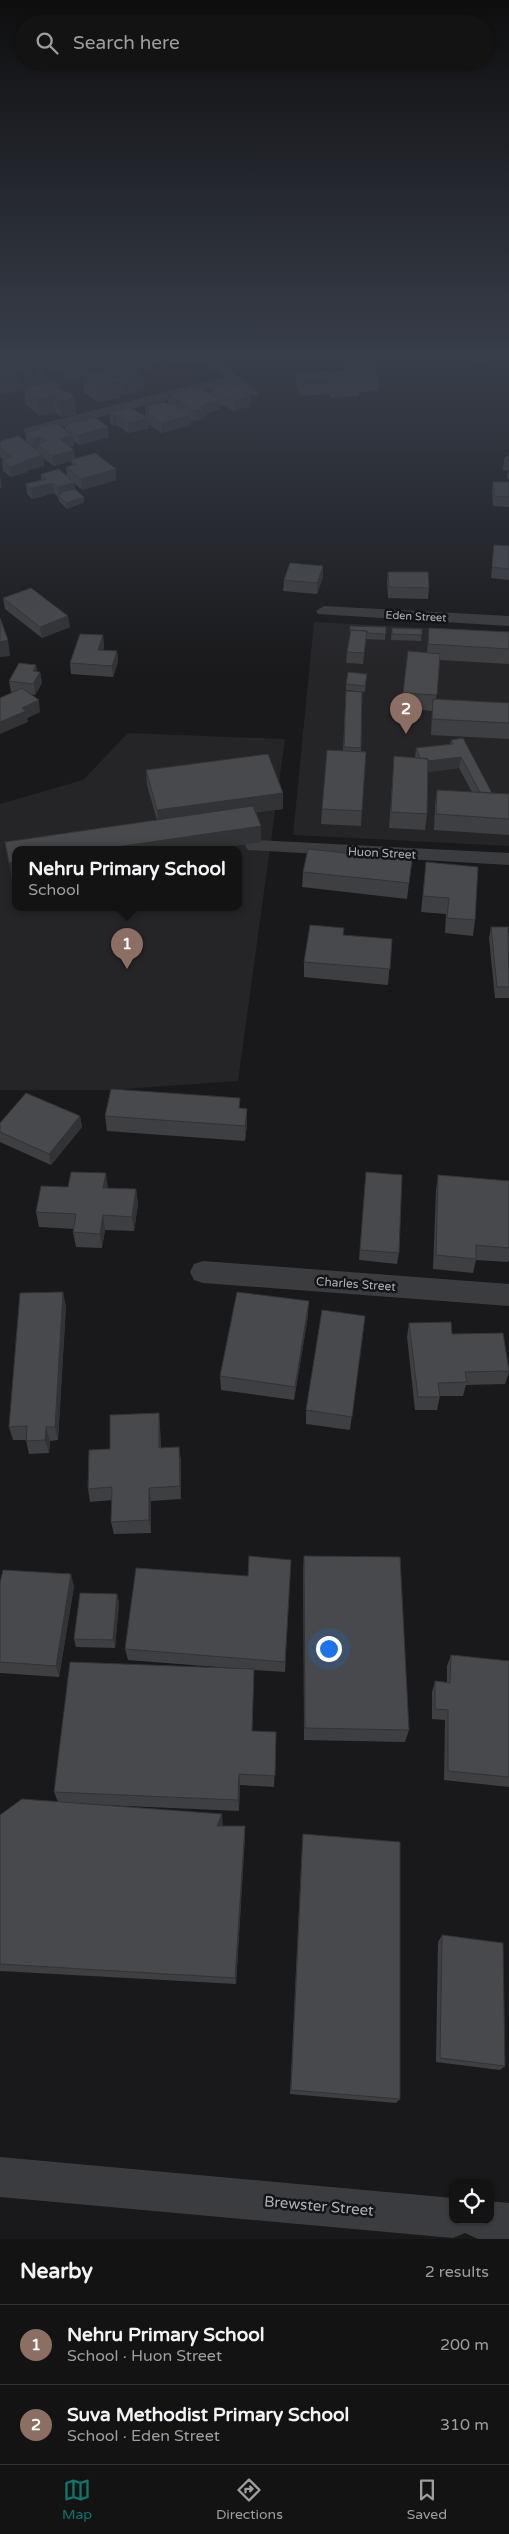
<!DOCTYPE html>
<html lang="en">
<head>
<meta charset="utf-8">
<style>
	:root { --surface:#131314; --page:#1c1c1d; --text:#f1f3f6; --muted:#9d9ea0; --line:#323234; --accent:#0f766e }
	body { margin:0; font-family:"Varela Round",sans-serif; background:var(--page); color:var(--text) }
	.controls { position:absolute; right:15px; bottom:15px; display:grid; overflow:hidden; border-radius:10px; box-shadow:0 1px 4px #0004 }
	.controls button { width:45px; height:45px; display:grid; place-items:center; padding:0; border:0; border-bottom:1px solid var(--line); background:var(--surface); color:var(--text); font:25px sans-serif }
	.you { position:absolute; left:328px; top:1648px; width:18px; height:18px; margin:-12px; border:4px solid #fff; border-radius:50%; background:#1a73e8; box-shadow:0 0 0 8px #1a73e833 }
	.badge { display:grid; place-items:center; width:32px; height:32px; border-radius:50%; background:var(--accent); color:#fff; font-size:16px; font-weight:700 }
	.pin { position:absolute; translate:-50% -41px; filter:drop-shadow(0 1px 2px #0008) }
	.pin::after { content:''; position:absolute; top:26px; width:18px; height:15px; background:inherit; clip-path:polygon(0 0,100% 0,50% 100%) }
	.popup { position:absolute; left:12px; top:846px; width:230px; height:65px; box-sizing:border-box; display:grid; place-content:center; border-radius:10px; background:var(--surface); filter:drop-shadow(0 1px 4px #0005); font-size:16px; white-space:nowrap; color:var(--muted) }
	.popup b { font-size:19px; color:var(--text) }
	.popup::after { content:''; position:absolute; left:50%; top:100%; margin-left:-10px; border:10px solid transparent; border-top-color:var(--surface) }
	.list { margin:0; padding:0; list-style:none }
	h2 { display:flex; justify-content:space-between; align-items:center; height:65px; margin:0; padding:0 20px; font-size:21px }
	h2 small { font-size:16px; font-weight:400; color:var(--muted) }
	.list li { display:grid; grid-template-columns:32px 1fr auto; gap:15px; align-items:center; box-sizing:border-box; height:80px; padding:0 20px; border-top:1px solid var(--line) }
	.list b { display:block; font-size:19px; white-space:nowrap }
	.list p { margin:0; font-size:16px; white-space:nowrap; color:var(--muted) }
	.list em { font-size:16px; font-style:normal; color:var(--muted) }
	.icon { flex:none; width:28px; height:28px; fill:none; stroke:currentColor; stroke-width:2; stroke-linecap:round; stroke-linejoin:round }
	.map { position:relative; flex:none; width:509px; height:2239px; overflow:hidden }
	.search { position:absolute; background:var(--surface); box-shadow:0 1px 4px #0004; left:15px; right:15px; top:15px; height:55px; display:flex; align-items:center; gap:12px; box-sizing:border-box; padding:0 18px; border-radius:28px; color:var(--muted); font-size:19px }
	.sheet { height:225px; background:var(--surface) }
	nav { display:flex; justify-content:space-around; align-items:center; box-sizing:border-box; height:70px; border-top:1px solid var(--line); background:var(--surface); font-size:14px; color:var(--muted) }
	nav a { display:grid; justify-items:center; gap:2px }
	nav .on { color:var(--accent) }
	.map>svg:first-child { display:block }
	.built { fill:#252528; fill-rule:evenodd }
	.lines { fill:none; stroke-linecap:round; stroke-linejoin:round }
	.minor { fill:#3a3c40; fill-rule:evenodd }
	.primary { fill:#57595e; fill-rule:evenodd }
	.wall { fill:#3e3f42 }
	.shaded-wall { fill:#323336 }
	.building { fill:#48494d; stroke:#323336 }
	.labels { text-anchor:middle; stroke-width:5; stroke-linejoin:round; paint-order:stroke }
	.far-street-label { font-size:11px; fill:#adb2b9; stroke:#141416 }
	.street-label { font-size:12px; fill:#adb2b9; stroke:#141416 }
	.near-street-label { font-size:15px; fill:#adb2b9; stroke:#141416 }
</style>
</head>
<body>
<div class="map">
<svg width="509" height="2239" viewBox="0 0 509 2239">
	<rect width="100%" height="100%" fill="#19191b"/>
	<path class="built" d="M49,358h105l5,5 -13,8 -74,14 -21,-1 -51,12v-25z
		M314,622l195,10v214l-216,-11z
		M128,733l157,6 -47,342 -129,9h-109v-286l83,-24zM16,850h222v58h-222z"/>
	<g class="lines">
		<path class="minor" d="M200,358h14l45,34 -1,3h-10l-16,-12 -202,52 -7,-4 2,-3 199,-51z
			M324,606l185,10v10l-191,-12 -2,-3z
			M255,840l254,13v12l-261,-15 -3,-4 3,-4z
			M203,1261l306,23v22l-306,-23 -9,-3 -4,-8 4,-8z
			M0,2157l453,41v22h37v-19l19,2v36h-31l-13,-6 -12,5 -453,-41z"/>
		<path class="primary" d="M0,358h19l-2,3 -17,4z"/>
	</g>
	<path class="wall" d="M5,358h75v4l7,6 1,5 -6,1 1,1 22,-1 -1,-11 40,27 -19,5 -4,-4v7l-23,4 -14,-10 -1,-12 -13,3 -6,-4v-6l8,-2 -2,-1 -12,3 -10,3v4l-7,2 -3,-2v4l23,6 15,24 -15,3 -6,-4 -15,3 -14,-11 -2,-17 14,-3 -18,4 -3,-3v4l-14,-28 -1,-3z
		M94,358h24l-18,5z
		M170,358h29l1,4 -19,4z
		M471,358h25l-18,5z
		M344,365l35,13v13l-20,1v4l-28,2 -2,-4 -29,2 -4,-11v-13l48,-3z
		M211,389l40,7v10l-17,5 -14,-7v5l-13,4v2l-4,2v2l-9,2 -4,-2 1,6 -30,8 -13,-10 1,5 -21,5 -11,-8 -3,1 -4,-3 -1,-10 36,3v-10l23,-1v-9l43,-2z
		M65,425l44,12 -30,8 -5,-4v5l-4,1 4,3 1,9 41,10v11l-34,10 -8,-7 1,6 9,8v5l-17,7 -8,-8 -1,-4 -4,-4 -22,6 -5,-5 -1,-10 15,-4v-6l26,2 -1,-9 6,-2 -1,-4 -17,5 -11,-8 1,8 -18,5 1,1 -16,5 -8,-6 -1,-11h2l-4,-3v-16l27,2 -2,-10 13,-4v-2l27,3z
		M509,454v25l-2,-1 1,-7 -5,-1 1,-11z
		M493,482h16v25l-16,-1 -1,-14z
		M494,545l15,1v34l-18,-2z
		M323,566v11l-6,17 -34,-3 1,-11z
		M388,572l41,16 -1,11 -40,-1 -1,-16z
		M3,598l67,29 -28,11 -37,-29z
		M386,627l-1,13 -19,-1 -3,25 -17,-1 1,-11 3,-18z
		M392,628l30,1 -1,12 -30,-1z
		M429,628l80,4v32l-69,-4 -4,39 73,4v36l-78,-4 1,-24 -30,-3 6,-57 19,2z
		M103,635l1,12 -1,3 14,1 1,11 -5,15 -42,-3 -1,-11z
		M36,665l1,6 3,1 2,11 -7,12 -5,-1 10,18 -13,6 1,4 -15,-30h-2l-2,-11z
		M367,674l-2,18 -19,-2v-6z
		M362,692l-1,59 5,1 -5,74 -40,-2 1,-15 21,-59 2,-43z
		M451,740l41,53 17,1v41l-75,-5 1,-24 2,-16 35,2 -13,-24 -31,4 -1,42 -2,16 -36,-2 5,-72 21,2 1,-10 34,-4z
		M146,770l137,39 -27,3 5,14v16l-58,8h-187v28l-4,1 -7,-37 152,-22 -10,-35z
		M412,860l-5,39 -105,-12 1,-15z
		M426,862l49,58 -2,16 -28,-3 1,-19 -25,-2z
		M491,927l18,6v65h-14l-6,-60z
		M392,939l-4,46 -84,-8v-15z
		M240,1108l7,1v15l-2,17 -138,-10 -2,-15z
		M80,1116l2,11 -31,38 -51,-23v-19z
		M438,1175l71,6v79l-1,2 -32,-2 -3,13 -40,-4 3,-79z
		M365,1183l34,70 -2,11 -38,-4z
		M68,1187l68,2 2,15 -4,27 -29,-1 -3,18 -26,-1 -3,-15 1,-3 -35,-2 -3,-15z
		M66,1306l-8,134 -8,1 -1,12 -20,1 -3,-14h-13l-4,-13z
		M308,1316l-14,84 -73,-10 -1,-14z
		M365,1316l-15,114 -44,-6v-14z
		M409,1323l43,11 57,34v4l-4,12 -39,1 -3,11h-23l-3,14h-22l-8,-73z
		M159,1413l1,14 1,21 20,12v39l-30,2v32l-37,1 -3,-12 1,-22 -22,2 -2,-13 22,-40z
		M304,1556l105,174 -4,12 -101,-2 -1,-170z
		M291,1560l-6,112 -31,-2 -2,61 24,1 -2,55 -34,-2 -1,26 -158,-7 141,10v12l23,10 -9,148 -236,-13v-156l58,-13 -4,-10 189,-123 -115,-9 -3,-11 123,-73z
		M0,1583l74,3 -15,91 -59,-4z
		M117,1594l2,9 -4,45 -39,-1 -2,-8z
		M451,1655l58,6v126l-65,-7 1,-60 -13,-1v-27l3,-11 12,1v-16z
		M303,1834l97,265 -4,4 -106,-9 12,-250z
		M442,1935l63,131 -5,4 -64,-8 2,-120z"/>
	<path class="shaded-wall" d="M27,358h24l1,11 -15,4 1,12 -18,4 -2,-17 10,-3z
		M56,358h24l1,10 -11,-3v5l-22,6v4l-7,2v-5l2,-5 14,-4z
		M100,358h18l-18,5z
		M181,358h18l1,4 -19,4z
		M261,358h8v1l-8,2z
		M478,358h18l-18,5z
		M87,368l1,5 -11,2v-5z
		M15,373l2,17 -17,4v-18z
		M143,373l1,17 -19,5 -1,-17z
		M83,375v5l-13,3v-5z
		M120,381l1,17 -23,4 -2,-16z
		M54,396l1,17 -15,3 -2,-16z
		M251,396v10l-17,5v-10z
		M75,397l1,17 -15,3 -2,-16z
		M178,399l1,10 -4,1v-10z
		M220,399v10l-13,4v2l-4,2v2l-9,2 -1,-10 11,-7z
		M117,415v10l-3,1 -1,-10z
		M190,415l1,10 -30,8v-10z
		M148,418l1,10 -21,5v-10z
		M108,427l1,10 -30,8 -1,-10z
		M73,436l1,10 -13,4 -1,-11z
		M40,437l1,10 -4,-3 1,4 -4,1 -1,-10z
		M74,450l1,10h-4l1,1 -18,5 -2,-10z
		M43,455l1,11 -18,5 1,1 -16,5 -1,-10 13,-6z
		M116,469v11l-34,10 -1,-11z
		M0,474l2,14h-2z
		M53,483l1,10 -22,6 -1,-11z
		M74,483l1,11 -14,-2v5l-2,-1 -1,-9z
		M84,497v5l-17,7 -1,-6z
		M323,566v11l-6,17v-11z
		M68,616l2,11 -28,11 -2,-11z
		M367,631l-1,11 -3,22 1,-11z
		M103,635l1,12 -5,14 -1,-11z
		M8,640l2,16 -10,1v-15z
		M117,651l1,11 -5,15 -1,-11z
		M36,665l2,11 2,-4 2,11 -7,12 -2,-24z
		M39,700l1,12 -13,6 1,4 -28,12v-12l22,-14z
		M461,757l-2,11 -38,5 1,-11z
		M283,793v16l-125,17 -1,-16z
		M261,826v16l-58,8h-107z
		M16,862v16l-4,1 -3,-16z
		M247,1109v15l-2,17v-15z
		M80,1116l2,11 -31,38 -2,-11z
		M106,1173l2,15h-5z
		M136,1189l2,15 -4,27 -2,-14z
		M103,1215l2,15 -3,18 -2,-14z
		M63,1292l3,14 -8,134 -3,-13z
		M309,1301l-1,15 -14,84 1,-13z
		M159,1413l1,14 1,34 -2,-13z
		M46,1427l4,14 -1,12 -4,-13z
		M179,1447l2,13v39l-1,-13z
		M149,1488l2,13v32l-2,-13z
		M71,1574l3,12 -15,91 -3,-11z
		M117,1594l2,9 -4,45 -2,-8z
		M239,1774l1,11 -1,26 -1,-11z
		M222,1814l1,11 -5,10 -1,-9z
		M245,1826v10l-9,148 -1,-6z"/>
	<path class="building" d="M5,358h19l12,10 -18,4 -16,-13z
		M0,360l15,13 -15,3z
		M126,361l17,12 -19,5 -20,-15z
		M80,362l7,6 -10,2 6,5 -13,3 -6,-5 13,-3 -7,-5z
		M373,363l6,15 -21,1 2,4 -28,1 -2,-4 -30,2 -4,-10 50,-3 -2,-4z
		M52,364l5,4 -14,4 4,3 -6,2 -4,-3 -1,-6z
		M100,371l6,4 4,-1 10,7 -24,5 -13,-11z
		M54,380l7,5 -5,1 -5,-4 -12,3 -1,-1z
		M51,382l13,10h4l7,5 -16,4 -5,-5 -16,4 -14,-12z
		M231,383l20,13 -17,5 -23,-12z
		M198,386l22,13 -16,5 3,1 -7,2 3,2 -10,2 -15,-12 -3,1 -7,-4 4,-2z
		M164,402l6,4 6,-2 14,11 -29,8 -16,-12 5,-1 -5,-4z
		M129,407l19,11 -20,5 -11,-8 -4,1 -4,-3z
		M95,417l13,10 -30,8 -13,-10z
		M56,423l17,13 -13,3 14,11 -22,6 -15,-12 9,-3 -6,-4 -7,2 -8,-6 15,-4 -2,-2z
		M19,436l24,19 -20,6 2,1 -15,5 -8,-7 10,-3 -12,-9v-7z
		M95,453l21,16 -35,10 -15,-12 10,-3 -5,-4z
		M509,454v6l-5,-1z
		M59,469l15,14 -16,4 -5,-4 -22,5 -5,-4 20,-5 -5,-5z
		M493,482h16v15l-15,-1z
		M75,489l9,8 -18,6 -8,-8 4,-1 -1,-2z
		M494,545l15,1v23l-17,-2z
		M290,563l33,3 -6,17 -33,-3z
		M388,572h40l1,16 -40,-1z
		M31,588l37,28 -28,11 -37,-29z
		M0,618l8,22 -8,2z
		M350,626l36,1v7l-19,-1v-2l-16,-1 -1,3z
		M392,628l30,1v6l-30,-1z
		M429,628l80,4v17l-81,-5z
		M351,630l16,1 -3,22 -17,-1z
		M80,634l23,1 -5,15 19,1 -5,15 -42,-3z
		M408,651l32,3 -3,41 -34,-2z
		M19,663l17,2 -3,6 7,1 -7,12 -24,-3z
		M348,672l19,2 -2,12 -19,-2z
		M22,688l17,12 -17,8 4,3 -26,11v-24z
		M346,691l16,1 -1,56 -17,-1z
		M433,699l76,4v20l-77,-4z
		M463,738l29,55 -12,-1 -19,-35 -33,4v-2l-8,-1 -4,-10 37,-4 -2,-4z
		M327,750l39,2 -4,59 -40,-2z
		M268,754l15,39 -126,17 -11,-40z
		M394,756l34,3 -1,55 -36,-2z
		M437,790l72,4v25l-73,-5z
		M253,806l8,20 -165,24h-80v12l-7,1 -4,-21z
		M308,849l104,11 -3,23 -106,-11z
		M426,862l52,5 -3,53 -28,-2 2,-20 -26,-2z
		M310,925l34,3 -1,7 49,4 -2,30 -86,-7z
		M491,927h17l1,60h-12z
		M111,1089l129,9 -1,10 8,1 -2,17 -140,-10z
		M26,1093l54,23 -31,38 -49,-22v-9z
		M71,1172l35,1 -3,15 33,1 -4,28 -29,-2 -3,19 -27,-2 3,-18 -40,-2 5,-26 27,1z
		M366,1172l36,3 -3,78 -39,-3z
		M438,1175l71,6v67l-33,-3v14l-40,-4z
		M63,1292l-8,135h-9l-1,13 -19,1 1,-15 -18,1 11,-134z
		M237,1292l72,9 -14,86 -75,-11z
		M322,1310l43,6 -13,101 -46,-7z
		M451,1322l1,12 51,-1 6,38 -44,1 2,10 -29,1 2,14h-22l-9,-74z
		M159,1413v35l20,-1 1,39 -31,2v32l-38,2 1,-35 -24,2 1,-39 21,-1v-34z
		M249,1556l42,4 -6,102 -160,-13 11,-81 112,8z
		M304,1556l96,1 9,173 -104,-2z
		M3,1570l68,4 -15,92 -56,-4v-79z
		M80,1593l37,1 -4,46 -39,-1z
		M451,1655l58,6v116l-61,-6v-61l-13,-1v-28l15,2z
		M70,1662l184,7 -2,62 24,1 -1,44 -36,-2 -1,26 -184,-8z
		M22,1799l200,15 -5,12h28l-10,152 -235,-14v-149z
		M303,1834l97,8v257l-109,-9z
		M442,1935l61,8 2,123 -65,-8z"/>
	<linearGradient id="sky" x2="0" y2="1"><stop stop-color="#0e0e0f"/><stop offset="0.53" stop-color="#383e4a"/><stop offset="1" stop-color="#383e4a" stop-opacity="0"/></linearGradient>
	<rect width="509" height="672" fill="url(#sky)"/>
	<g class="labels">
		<g class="far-street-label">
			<text transform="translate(416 616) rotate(3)" y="4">Eden Street</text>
		</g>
		<g class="street-label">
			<text transform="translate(382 853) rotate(3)" y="4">Huon Street</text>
			<text transform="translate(356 1284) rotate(4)" y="4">Charles Street</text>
		</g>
		<g class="near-street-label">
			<text transform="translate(319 2206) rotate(5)" y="5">Brewster Street</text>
		</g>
	</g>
</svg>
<div class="controls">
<button><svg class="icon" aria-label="locate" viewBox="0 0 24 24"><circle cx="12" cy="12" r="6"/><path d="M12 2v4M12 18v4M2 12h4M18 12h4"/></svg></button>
</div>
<div class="you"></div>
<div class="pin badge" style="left:127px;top:969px;background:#8d6e63">1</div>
<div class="popup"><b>Nehru Primary School</b>School</div>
<div class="pin badge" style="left:406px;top:734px;background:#8d6e63">2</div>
<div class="search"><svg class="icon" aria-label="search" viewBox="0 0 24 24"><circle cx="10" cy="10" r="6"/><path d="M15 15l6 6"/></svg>Search here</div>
</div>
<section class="sheet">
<h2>Nearby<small>2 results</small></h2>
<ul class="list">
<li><span class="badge" style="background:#8d6e63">1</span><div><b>Nehru Primary School</b><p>School · Huon Street</p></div><em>200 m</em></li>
<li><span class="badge" style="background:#8d6e63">2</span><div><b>Suva Methodist Primary School</b><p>School · Eden Street</p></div><em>310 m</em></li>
</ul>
</section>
<nav>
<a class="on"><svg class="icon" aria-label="map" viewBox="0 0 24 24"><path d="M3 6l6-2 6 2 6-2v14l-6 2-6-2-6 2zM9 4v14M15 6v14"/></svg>Map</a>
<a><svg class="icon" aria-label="directions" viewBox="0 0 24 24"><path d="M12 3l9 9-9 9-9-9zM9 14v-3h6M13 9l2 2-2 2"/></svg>Directions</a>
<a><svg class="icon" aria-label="saved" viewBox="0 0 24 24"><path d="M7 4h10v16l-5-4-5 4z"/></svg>Saved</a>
</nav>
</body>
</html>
